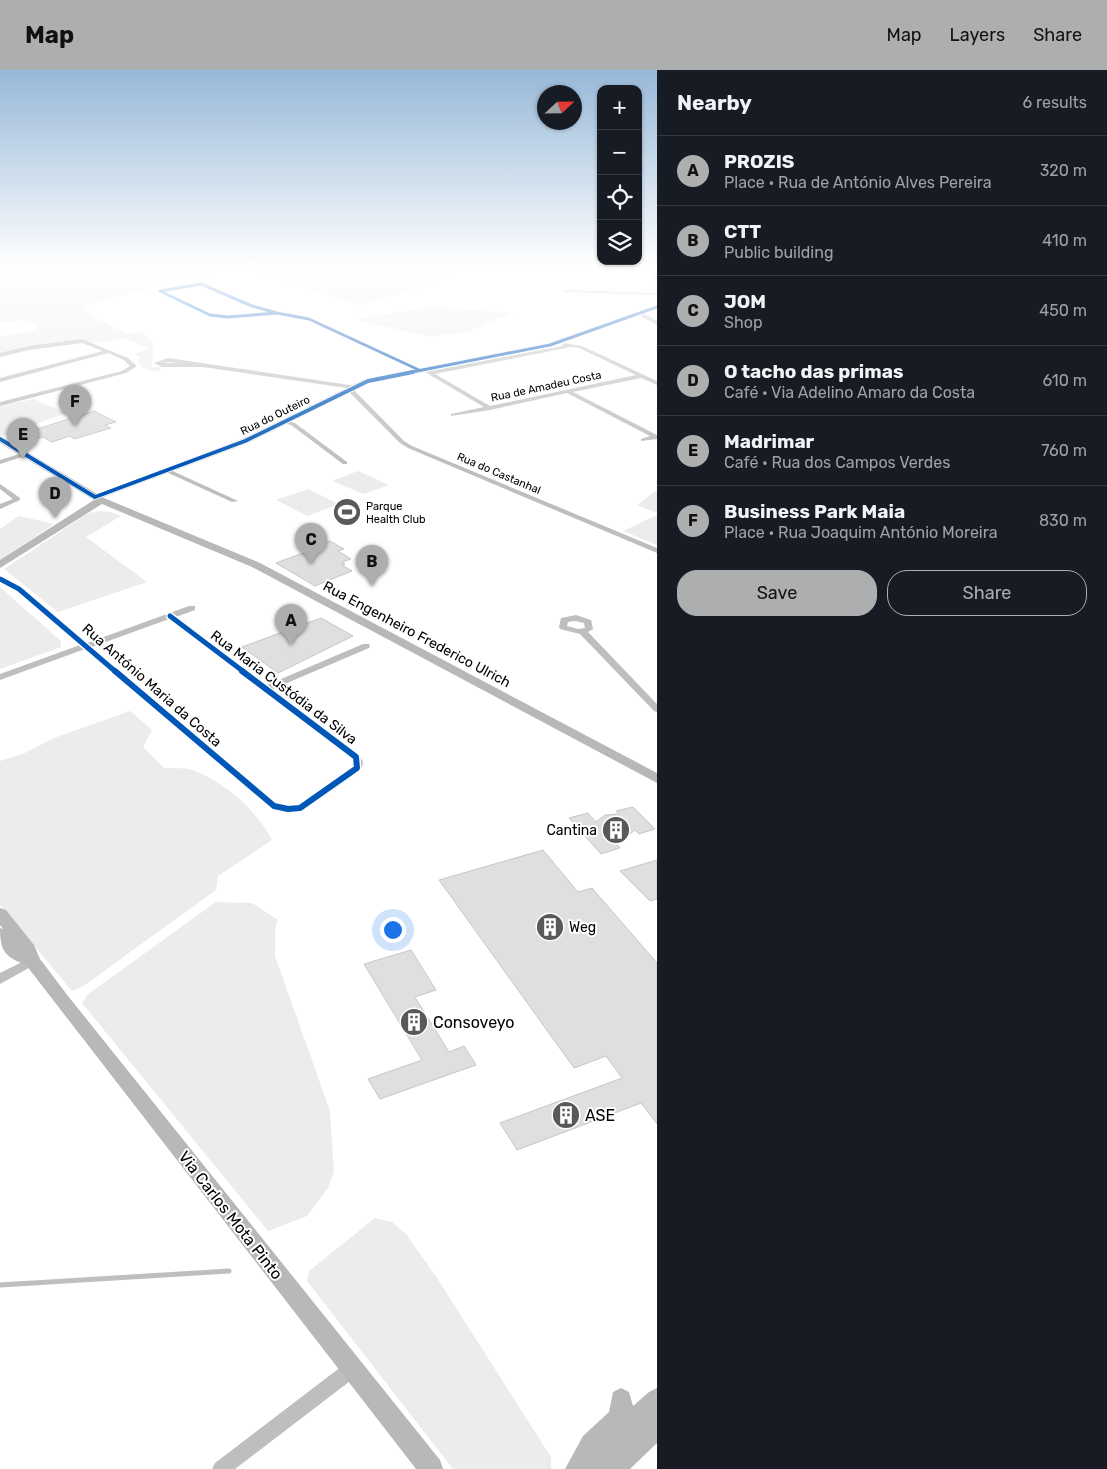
<!DOCTYPE html>
<html lang="en">
<head>
<meta charset="utf-8">
<style>
	:root { --surface:#171b24; --page:#242831; --text:#f1f3f6; --muted:#9ea1a6; --line:#363941; --accent:#adaeaf }
	body { margin:0; font-family:Rubik,sans-serif; background:var(--page); color:var(--text) }
	.controls { position:absolute; right:15px; top:15px; display:grid; overflow:hidden; border-radius:10px; box-shadow:0 1px 4px #0004 }
	.controls button { width:45px; height:45px; display:grid; place-items:center; padding:0; border:0; border-bottom:1px solid var(--line); background:var(--surface); color:var(--text); font:25px sans-serif }
	.compass { position:absolute; left:537px; top:15px; width:45px; height:45px; border-radius:50%; background:var(--surface); box-shadow:0 1px 4px #0004; rotate:68deg }
	.you { position:absolute; left:392px; top:859px; width:18px; height:18px; margin:-12px; border:4px solid #fff; border-radius:50%; background:#1a73e8; box-shadow:0 0 0 8px #1a73e833 }
	.badge { display:grid; place-items:center; width:32px; height:32px; border-radius:50%; background:var(--accent); color:#111; font-size:16px; font-weight:700 }
	.pin { position:absolute; translate:-50% -41px; filter:drop-shadow(0 1px 2px #0008) }
	.pin::after { content:''; position:absolute; top:26px; width:18px; height:15px; background:inherit; clip-path:polygon(0 0,100% 0,50% 100%) }
	.list { margin:0; padding:0; list-style:none }
	h2 { display:flex; justify-content:space-between; align-items:center; height:65px; margin:0; padding:0 20px; font-size:21px }
	h2 small { font-size:16px; font-weight:400; color:var(--muted) }
	.list li { display:grid; grid-template-columns:32px 1fr auto; gap:15px; align-items:center; box-sizing:border-box; height:70px; padding:0 20px; border-top:1px solid var(--line) }
	.list b { display:block; font-size:19px; white-space:nowrap }
	.list p { margin:0; font-size:16px; white-space:nowrap; color:var(--muted) }
	.list em { font-size:16px; font-style:normal; color:var(--muted) }
	.actions { display:flex; gap:10px; padding:15px 20px }
	.actions a { flex:1; padding:11px 0; border:1px solid var(--accent); border-radius:20px; text-align:center; font-size:18px; color:var(--accent) }
	.actions .main { background:var(--accent); color:#111 }
	.icon { flex:none; width:28px; height:28px; fill:none; stroke:currentColor; stroke-width:2; stroke-linecap:round; stroke-linejoin:round }
	.map { position:relative; flex:none; width:657px; height:1399px; overflow:hidden }
	header { display:flex; align-items:center; gap:30px; box-sizing:border-box; height:70px; padding:0 25px; background:var(--accent); color:#111 }
	header strong { font-size:24px }
	nav { display:flex; gap:28px; margin-inline-start:auto; font-size:18px }
	main { display:flex }
	aside { flex:1; background:var(--surface) }
	.map>svg:first-child { display:block }
	.green { fill:#ececec }
	.lines { fill:none; stroke-linecap:round; stroke-linejoin:round }
	.stream { stroke:#bfbfbf; stroke-width:5 }
	.building { fill:#dfdfdf; stroke:#c7c7c7 }
	.minor { fill:#bebebe; fill-rule:evenodd }
	.tertiary { fill:#bebebe; fill-rule:evenodd }
	.secondary { fill:#b8b8b8; fill-rule:evenodd }
	.cycleway-far3-casing { stroke:#fff; stroke-width:5 }
	.cycleway-far2-casing { stroke:#fff; stroke-width:5.5 }
	.cycleway-far1-casing { stroke:#fff; stroke-width:8 }
	.cycleway-casing { stroke:#fff; stroke-width:9 }
	.cycleway-far3 { stroke:#0057b8; stroke-width:3 }
	.cycleway-far2 { stroke:#0057b8; stroke-width:4 }
	.cycleway-far1 { stroke:#0057b8; stroke-width:5 }
	.cycleway { stroke:#0057b8; stroke-width:6 }
	.labels { text-anchor:middle; stroke-width:4; stroke-linejoin:round; paint-order:stroke }
	.far-street-label { font-size:11px; fill:#000; stroke:#fff }
	.far-poi-label { font-size:11px; fill:#000; stroke:#fff; text-anchor:start }
	.street-label { font-size:14px; fill:#000; stroke:#fff }
	.poi-label { font-size:14px; fill:#000; stroke:#fff; text-anchor:end }
	.near-poi-label { font-size:16px; fill:#000; stroke:#fff; text-anchor:start }
	.near-street-label { font-size:16px; fill:#000; stroke:#fff }
</style>
</head>
<body>
<header>
<strong>Map</strong>
<nav><a>Map</a><a>Layers</a><a>Share</a></nav>
</header>
<main>
<div class="map">
<svg width="657" height="1399" viewBox="0 0 657 1399">
	<rect width="100%" height="100%" fill="#fff"/>
	<path class="green" d="M0,197h191l26,3 -134,36 11,9 -3,2 20,8 15,9 15,-2 12,11 -1,24h10l-2,3 -5,2 -14,-5 -4,-7 4,-2 -7,-4 15,-5 -25,-11 -28,5 -16,-3 -80,13v-16l34,-7 5,-4 -13,-6 -26,3z
		M242,197h212l-3,6 -21,12 -71,20z
		M429,237l84,6 -47,19 -37,5 -74,-18z
		M34,329l32,14 -63,23 -3,-1v-29z
		M358,401l31,14 -25,9 -32,-13z
		M308,419l31,15 -32,12 -31,-16z
		M657,420v23l-20,-8z
		M98,441l13,1 10,4 -35,21 61,45 -89,30 -54,-43 83,-55z
		M657,445v30l-34,-14z
		M19,446l35,8 -54,36v-31z
		M0,517l61,54v6l-61,22z
		M130,641l22,19 -9,17 21,21c10,1 23,-1 31,3 31,12 62,40 77,69l-54,36 -2,14 -134,97 -10,4 -72,-86v-144l23,-7 31,-16z
		M216,832l36,1 26,17 -3,9v27l55,155 4,61 -6,16 -21,28 -39,15 -186,-228 6,-9z
		M375,1148l17,4 14,12 31,44 114,179v12h-98l-146,-188 2,-10z"/>
	<g class="lines">
		<path class="stream" d="M0,1215l229,-14"/>
	</g>
	<path class="building" d="M94,341l22,11 -11,3 6,3 -37,11 -4,-3 -18,6 -9,-5 -13,4 -12,-6z
		M330,471l14,8 -6,2 13,8 -9,3 3,2 -3,1 10,6 -37,15 -39,-23 35,-13 -5,-2z
		M321,548l32,18 -75,37 -36,-26z
		M633,737l22,22 -16,5 -4,-4 -9,7h-15l9,11 -19,6 -32,-36 19,-5 8,9 9,-7 14,-1 -3,-3z
		M543,780l35,42 14,-4 65,75v161l-16,-21 -124,47 -17,-27 122,-45 -16,-22 -32,12 -135,-188z
		M657,790v39l-7,2 -30,-30z
		M411,880l25,40 -21,7 34,55 15,-6 12,19 -96,34 -12,-20 54,-19 -58,-96z"/>
	<g class="lines">
		<path class="minor" d="M201,213l53,22 57,13 111,52 -5,1 -109,-51 -31,-5 -49,4 -18,-2 -52,-26zM200,215l50,22 19,5 -41,3 -17,-1 -46,-22z
			M565,220l92,3v2l-94,-3z
			M639,243h4l14,8v4l-18,-10z
			M82,269l46,19 9,8 -11,7 -126,33v-4l122,-31 8,-5 -6,-6 -16,-7 -108,29v-4l103,-27 -21,-8 -53,7 -29,7v-4l29,-7z
			M564,273l18,3 75,35v4l-16,-7 -68,14 84,43v4l-16,2v-2l9,-3 -83,-43 -77,17 -39,6v-2l33,-7 -59,-35 137,-26zM571,277l8,1 57,27 -146,31 -55,-32z
			M168,288l188,28v2h-4l52,53 8,5 245,102v5l-249,-105 -8,-5 -53,-53v-2l-144,-21h-41l-8,-4zM168,292l12,1h-18z
			M285,350l10,3 52,39v2h-4l-52,-39 -8,-2v-2z
			M26,382l2,1v2l-28,9v-4z
			M166,398l70,32 2,1 -6,1 -68,-31v-2z
			M0,414l20,14v2l-20,9v-5l13,-5 -13,-10z
			M0,507l22,10 65,56 102,-37h6v4l-19,7 91,68 96,-41h6l1,2 -1,2 -96,41 86,66 4,7 -1,6c-5,6 -54,41 -61,43 -10,3 -21,0 -31,-3l-185,-159 -85,31v-6l80,-29 -64,-54 -16,-9zM169,549l183,139v9l-55,38 -9,1 -11,-3 -185,-156z
			M576,545l15,5 2,9 -5,3 69,72v8l-3,-1 -74,-77 -20,-5 -1,-2 2,-9zM575,551l9,2 1,5 -7,1 -11,-3 1,-4z
			M32,887l4,1 2,3 -2,3 -36,20v-11z
			M352,1291l6,2 2,6 -2,6 -123,94h-23l3,-6 131,-100z"/>
		<path class="tertiary" d="M657,203v10l-5,-6z
			M657,235v4l-105,37 -182,37 -122,60 -150,56 -7,-2 151,-58 123,-60 183,-36z"/>
		<path class="secondary" d="M0,366l104,62 156,65 397,210v10l-405,-216 -150,-63 -102,64v-8l94,-60 -94,-57z
			M0,838l6,2 28,35 6,14 28,37 372,464 3,9h-27l-390,-504c-21,-8 -26,-14 -26,-37l3,1 -3,-4z
			M621,1318l8,4 4,14 16,-14 8,-4v55l-27,26h-65l18,-33 26,-24 4,-20z"/>
		<defs>
			<path id="cycleway-far3" d="M201,214l51,22 25,7 -49,4 -18,-2 -50,-24z
				M277,243l32,6 110,51
				M407,303l143,-28 107,-38"/>
			<path id="cycleway-far2" d="M0,369l95,58 150,-56 123,-60 45,-9"/>
			<path id="cycleway-far1" d="M0,509l19,10 97,83
				M170,546l74,56"/>
			<path id="cycleway" d="M115,601l159,135 14,3 12,-1 57,-40 -1,-11 -114,-86"/>
		</defs>
		<use href="#cycleway-far3" class="cycleway-far3-casing"/>
		<use href="#cycleway-far2" class="cycleway-far2-casing"/>
		<use href="#cycleway-far1" class="cycleway-far1-casing"/>
		<use href="#cycleway" class="cycleway-casing"/>
		<use href="#cycleway-far3" class="cycleway-far3"/>
		<use href="#cycleway-far2" class="cycleway-far2"/>
		<use href="#cycleway-far1" class="cycleway-far1"/>
		<use href="#cycleway" class="cycleway"/>
	</g>
	<linearGradient id="sky" x2="0" y2="1"><stop stop-color="#97b8d8"/><stop offset="0.5" stop-color="#fff"/><stop offset="1" stop-color="#fff" stop-opacity="0"/></linearGradient>
	<rect width="657" height="393" fill="url(#sky)"/>
	<defs>
		<symbol id="stadium-disc" viewBox="-11 -11 22 22"><circle r="9.5" fill="#595959" stroke="#fff"/><path d="M0-5a6.5 5 0 1 0 0 10a6.5 5 0 1 0 0-10ZM-3.5-1.8h7v3.6h-7Z" fill="#fff"/></symbol>
		<symbol id="building-disc" viewBox="-11 -11 22 22"><circle r="9.5" fill="#595959" stroke="#fff"/><path d="M-4-6H4V6H1V3H-1V6H-4ZM-2.5-4.3h1.7v1.8h-1.7ZM.8-4.3h1.7v1.8H.8ZM-2.5-1h1.7V.8h-1.7ZM.8-1h1.7V.8H.8Z" fill="#fff"/></symbol>
	</defs>
	<g fill-rule="evenodd">
		<use href="#stadium-disc" x="331" y="426" width="32" height="32"/>
		<use href="#building-disc" x="600" y="744" width="32" height="32"/>
		<use href="#building-disc" x="534" y="841" width="32" height="32"/>
		<use href="#building-disc" x="398" y="936" width="32" height="32"/>
		<use href="#building-disc" x="550" y="1029" width="32" height="32"/>
	</g>
	<g class="labels">
		<g class="far-street-label">
			<text transform="translate(546 316) rotate(-12)" y="4">Rua de Amadeu Costa</text>
			<text transform="translate(275 345) rotate(-26)" y="4">Rua do Outeiro</text>
			<text transform="translate(499 403) rotate(23)" y="4">Rua do Castanhal</text>
		</g>
		<g class="far-poi-label">
			<text x="366" y="440">Parque<tspan x="366" dy="13">Health Club</tspan></text>
		</g>
		<g class="street-label">
			<text transform="translate(417 564) rotate(28)" y="5">Rua Engenheiro Frederico Ulrich</text>
			<text transform="translate(152 615) rotate(41)" y="5">Rua António Maria da Costa</text>
			<text transform="translate(284 617) rotate(37)" y="5">Rua Maria Custódia da Silva</text>
		</g>
		<g class="poi-label">
			<text x="597" y="765">Cantina</text>
			<text x="569" y="862" text-anchor="start">Weg</text>
		</g>
		<g class="near-poi-label">
			<text x="433" y="958">Consoveyo</text>
			<text x="585" y="1051">ASE</text>
		</g>
		<g class="near-street-label">
			<text transform="translate(231 1145) rotate(52)" y="6">Via Carlos Mota Pinto</text>
		</g>
	</g>
</svg>
<div class="controls">
<button>+</button>
<button>−</button>
<button><svg class="icon" aria-label="locate" viewBox="0 0 24 24"><circle cx="12" cy="12" r="6"/><path d="M12 2v4M12 18v4M2 12h4M18 12h4"/></svg></button>
<button><svg class="icon" aria-label="layers" viewBox="0 0 24 24"><path d="M12 4l9 5-9 5-9-5zM3 14l9 5 9-5"/></svg></button>
</div>
<svg class="compass" viewBox="-18 -18 36 36"><path d="M0-13l5 13h-10z" fill="#e53935"/><path d="M0 13l5-13h-10z" fill="#9ea1a6"/></svg>
<div class="you"></div>
<div class="pin badge" style="left:291px;top:575px">A</div>
<div class="pin badge" style="left:372px;top:516px">B</div>
<div class="pin badge" style="left:311px;top:494px">C</div>
<div class="pin badge" style="left:55px;top:448px">D</div>
<div class="pin badge" style="left:23px;top:389px">E</div>
<div class="pin badge" style="left:75px;top:356px">F</div>
</div>
<aside>
<h2>Nearby<small>6 results</small></h2>
<ul class="list">
<li><span class="badge">A</span><div><b>PROZIS</b><p>Place · Rua de António Alves Pereira</p></div><em>320 m</em></li>
<li><span class="badge">B</span><div><b>CTT</b><p>Public building</p></div><em>410 m</em></li>
<li><span class="badge">C</span><div><b>JOM</b><p>Shop</p></div><em>450 m</em></li>
<li><span class="badge">D</span><div><b>O tacho das primas</b><p>Café · Via Adelino Amaro da Costa</p></div><em>610 m</em></li>
<li><span class="badge">E</span><div><b>Madrimar</b><p>Café · Rua dos Campos Verdes</p></div><em>760 m</em></li>
<li><span class="badge">F</span><div><b>Business Park Maia</b><p>Place · Rua Joaquim António Moreira</p></div><em>830 m</em></li>
</ul>
<div class="actions"><a class="main">Save</a><a>Share</a></div>
</aside>
</main>
</body>
</html>
